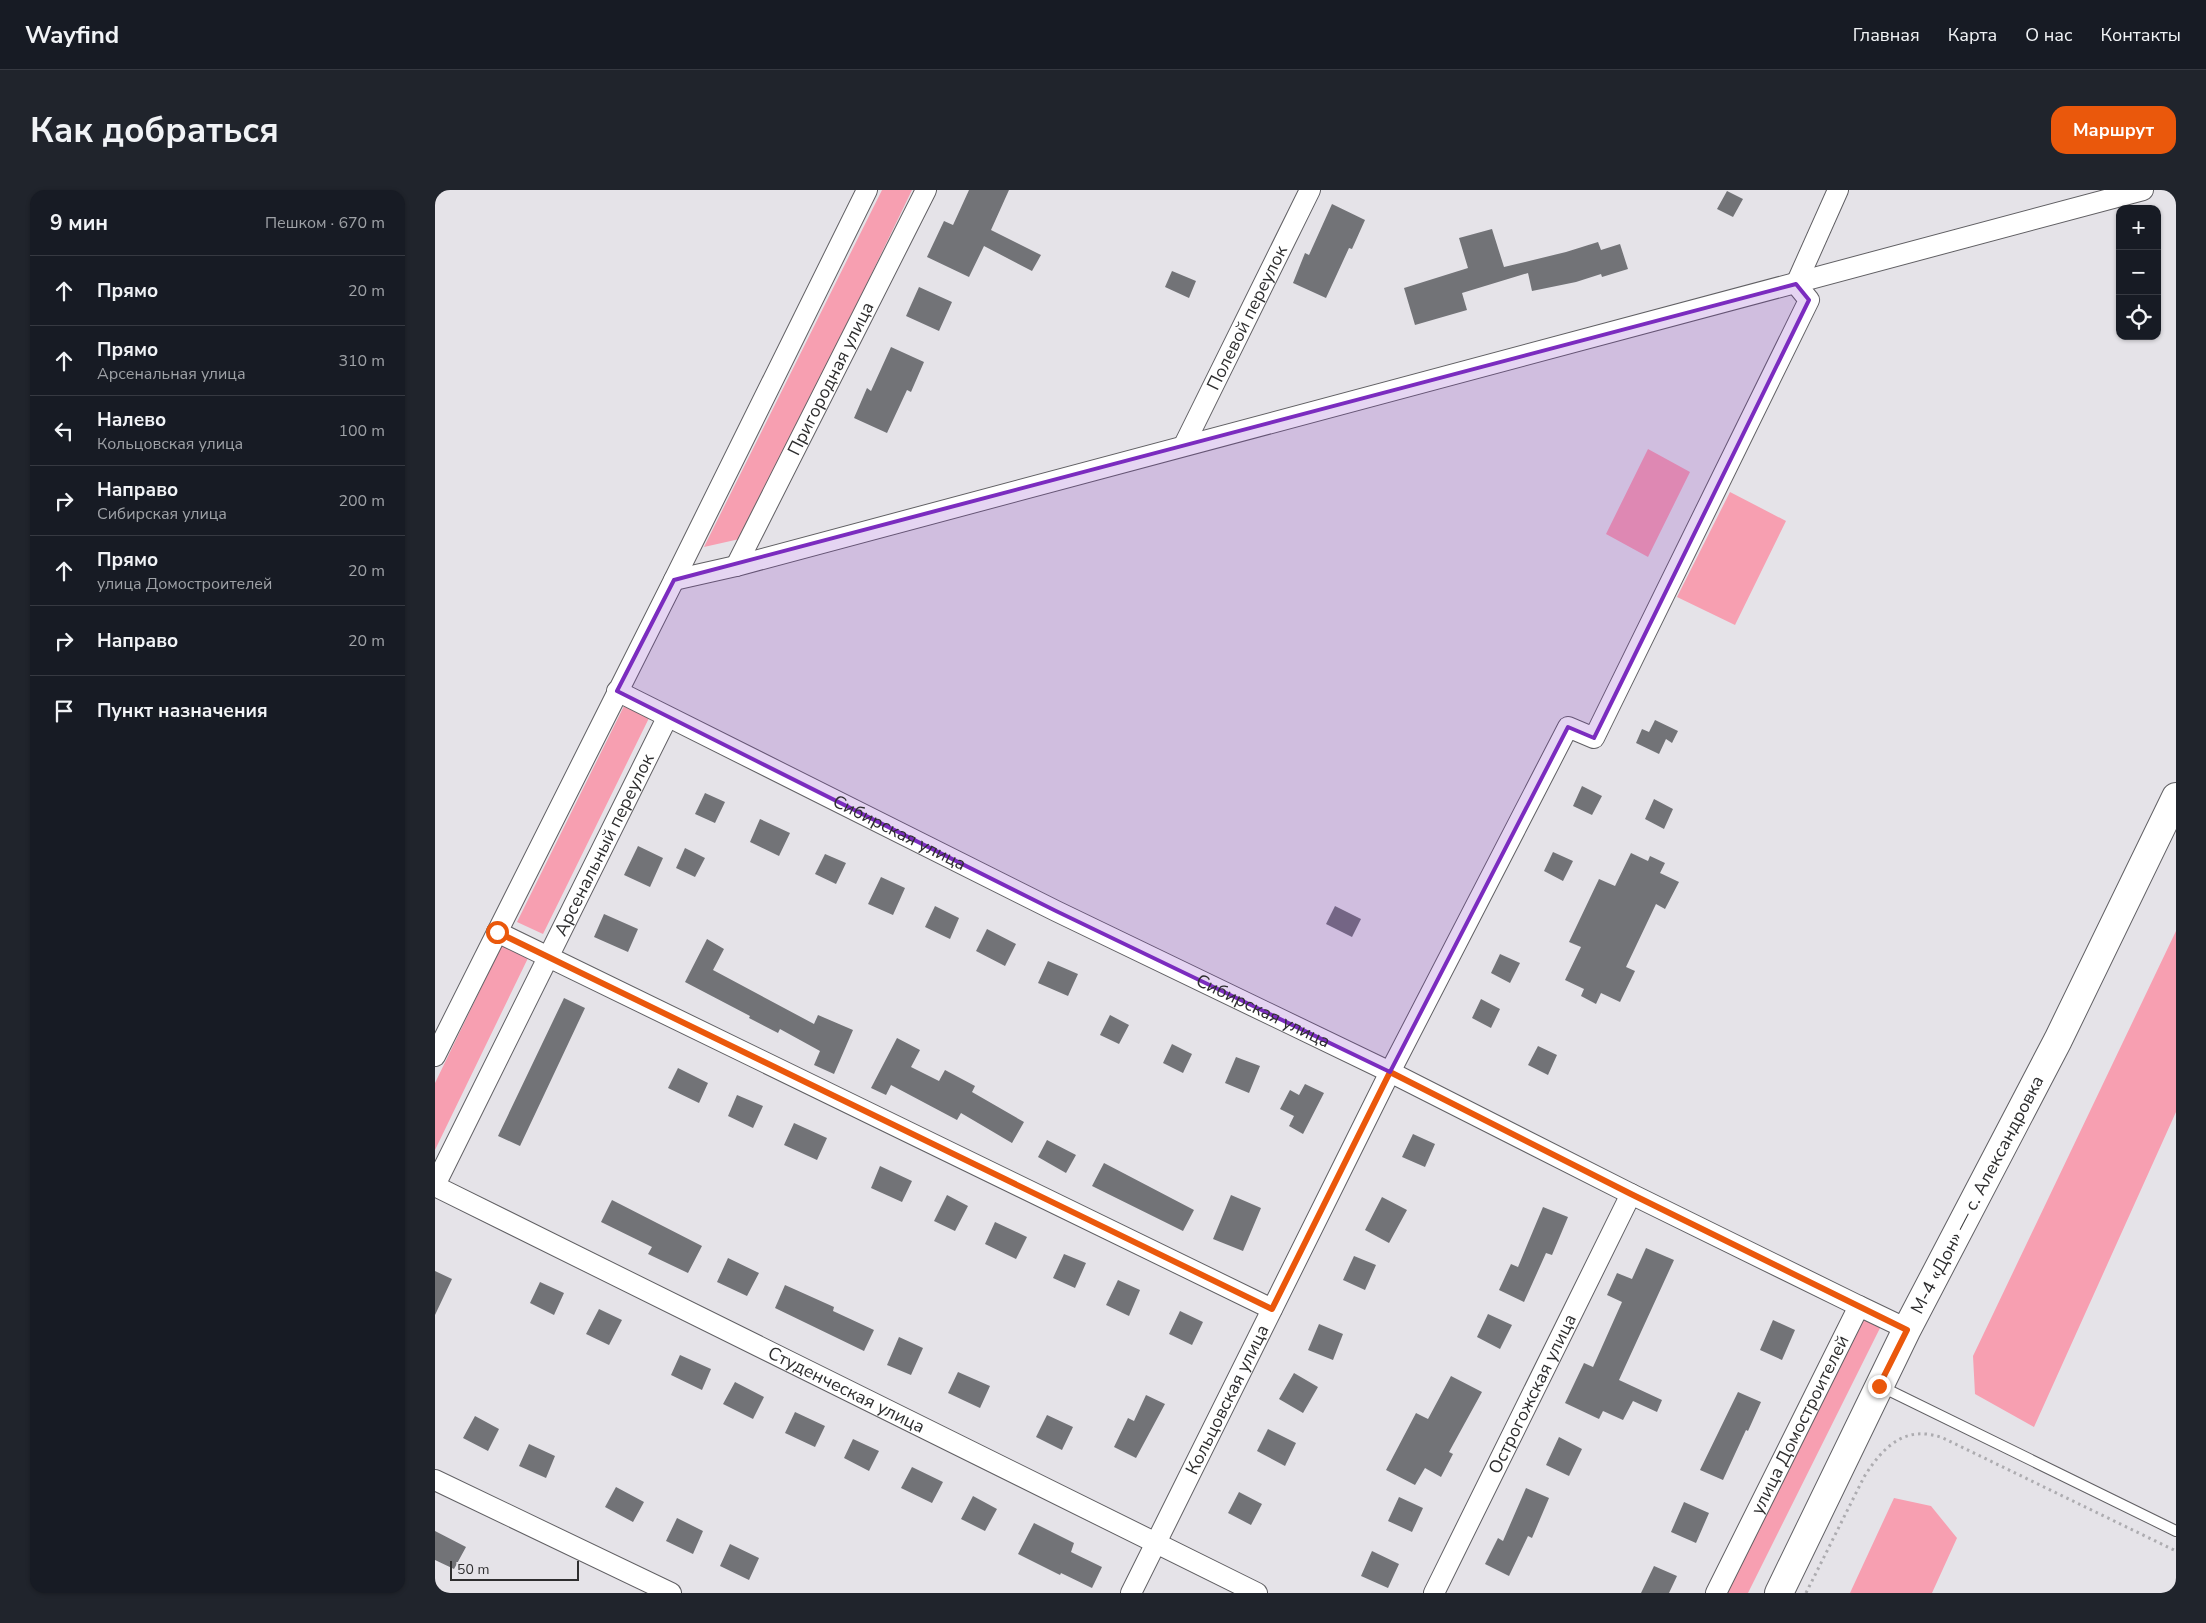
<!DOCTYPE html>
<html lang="ru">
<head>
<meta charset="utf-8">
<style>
	:root { --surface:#171b24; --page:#20242c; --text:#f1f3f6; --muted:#9ea1a6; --line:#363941; --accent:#ea580c }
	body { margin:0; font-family:"Nunito Sans",sans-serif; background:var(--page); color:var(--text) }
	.controls { position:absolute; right:15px; top:15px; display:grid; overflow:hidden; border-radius:10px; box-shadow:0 1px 4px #0004 }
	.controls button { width:45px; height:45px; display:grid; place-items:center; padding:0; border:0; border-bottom:1px solid var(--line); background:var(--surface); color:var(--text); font:25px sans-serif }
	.scale { position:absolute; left:15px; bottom:12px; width:129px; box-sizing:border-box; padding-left:5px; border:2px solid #2e2e2f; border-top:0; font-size:14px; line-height:18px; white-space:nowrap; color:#2e2e2f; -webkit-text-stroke:4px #e5e3e8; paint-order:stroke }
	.stop { position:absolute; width:15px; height:15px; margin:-11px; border:4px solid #ea580c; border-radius:50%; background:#fff }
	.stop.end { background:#ea580c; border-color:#fff; box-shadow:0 1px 5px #0008 }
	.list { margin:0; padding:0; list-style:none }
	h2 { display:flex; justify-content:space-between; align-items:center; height:65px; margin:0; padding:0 20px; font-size:21px }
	h2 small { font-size:16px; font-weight:400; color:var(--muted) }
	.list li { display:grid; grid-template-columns:32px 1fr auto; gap:15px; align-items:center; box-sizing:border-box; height:70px; padding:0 20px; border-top:1px solid var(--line) }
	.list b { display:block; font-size:19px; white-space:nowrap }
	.list p { margin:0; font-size:16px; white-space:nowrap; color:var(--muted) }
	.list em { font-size:16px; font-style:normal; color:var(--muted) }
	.icon { flex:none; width:28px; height:28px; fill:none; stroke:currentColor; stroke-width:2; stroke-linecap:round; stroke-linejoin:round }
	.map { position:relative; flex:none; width:1741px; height:1403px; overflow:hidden; border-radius:15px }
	header { display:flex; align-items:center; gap:30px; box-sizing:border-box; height:70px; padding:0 25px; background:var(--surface); border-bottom:1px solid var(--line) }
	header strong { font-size:24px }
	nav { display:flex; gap:28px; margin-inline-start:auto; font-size:18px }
	.intro { display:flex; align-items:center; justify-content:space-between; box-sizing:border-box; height:120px; padding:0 30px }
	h1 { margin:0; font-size:35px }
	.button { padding:12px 22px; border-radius:15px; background:var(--accent); color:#fff; font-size:18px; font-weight:700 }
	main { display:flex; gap:30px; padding:0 30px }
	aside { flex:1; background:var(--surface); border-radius:15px; box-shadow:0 1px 4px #0004 }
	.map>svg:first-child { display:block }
	.green { fill:#f79fb1 }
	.building { fill:#727377 }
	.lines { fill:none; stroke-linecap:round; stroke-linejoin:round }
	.service-casing { stroke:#616064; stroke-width:12 }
	.minor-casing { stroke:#616064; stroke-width:22 }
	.secondary-casing { stroke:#616064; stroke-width:30 }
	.path { stroke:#adacb0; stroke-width:3; stroke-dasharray:2.5 4; stroke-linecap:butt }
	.service { stroke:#fff; stroke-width:10 }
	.minor { stroke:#fff; stroke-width:20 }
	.secondary { stroke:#fff; stroke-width:28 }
	.route { stroke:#ea580c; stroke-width:6 }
	.marked { fill:#7b2cbf; fill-opacity:0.2; stroke:#7b2cbf; stroke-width:4; stroke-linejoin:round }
	.labels { text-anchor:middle; stroke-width:5; stroke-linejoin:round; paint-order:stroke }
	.street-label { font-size:18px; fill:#2e2e2f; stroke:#e5e3e8 }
</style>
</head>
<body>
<header>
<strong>Wayfind</strong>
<nav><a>Главная</a><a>Карта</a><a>О нас</a><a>Контакты</a></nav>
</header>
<div class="intro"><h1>Как добраться</h1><a class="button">Маршрут</a></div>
<main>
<aside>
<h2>9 мин<small>Пешком · 670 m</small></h2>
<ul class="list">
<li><svg class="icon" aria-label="ahead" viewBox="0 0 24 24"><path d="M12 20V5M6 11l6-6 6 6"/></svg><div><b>Прямо</b></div><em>20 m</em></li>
<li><svg class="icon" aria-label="ahead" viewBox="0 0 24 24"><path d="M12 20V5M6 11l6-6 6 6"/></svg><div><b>Прямо</b><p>Арсенальная улица</p></div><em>310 m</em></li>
<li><svg class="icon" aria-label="left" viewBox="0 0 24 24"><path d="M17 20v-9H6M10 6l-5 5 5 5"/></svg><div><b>Налево</b><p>Кольцовская улица</p></div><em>100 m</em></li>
<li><svg class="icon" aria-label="right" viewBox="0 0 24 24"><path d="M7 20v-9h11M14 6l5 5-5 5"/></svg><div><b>Направо</b><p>Сибирская улица</p></div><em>200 m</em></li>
<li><svg class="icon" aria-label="ahead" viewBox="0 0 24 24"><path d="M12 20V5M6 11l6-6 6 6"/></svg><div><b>Прямо</b><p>улица Домостроителей</p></div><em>20 m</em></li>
<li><svg class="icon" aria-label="right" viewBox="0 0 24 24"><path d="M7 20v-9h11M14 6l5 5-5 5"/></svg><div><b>Направо</b></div><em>20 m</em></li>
<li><svg class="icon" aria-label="arrive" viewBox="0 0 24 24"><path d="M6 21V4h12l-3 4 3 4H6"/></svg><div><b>Пункт назначения</b></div></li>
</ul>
</aside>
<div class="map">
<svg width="1741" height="1403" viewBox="0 0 1741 1403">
	<rect width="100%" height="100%" fill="#e5e3e8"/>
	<path class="green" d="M447,0h30l-168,348 -40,9z
		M1213,259l42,23 -42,85 -42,-23z
		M1295,302l56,29 -51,104 -58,-28z
		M189,516l26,10 -107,218 -26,-12z
		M1741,741v181l-142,315 -59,-33 -2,-38z
		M67,755l27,11 -94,194v-67z
		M1428,1125l19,9 -134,269h-22z
		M1459,1308l37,8 26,32 -25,55h-82z"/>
	<path class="building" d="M534,0h40l-18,40 50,25 -9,16 -48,-25 -15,31 -42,-20 17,-36 9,4z
		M1292,1l16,8 -10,18 -16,-8z
		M897,14l33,16 -13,29 -3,-1 -23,50 -33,-15 12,-30 4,2z
		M1057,39l12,38 62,-15 32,-10 3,8 19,-6 8,25 -26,8 -1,-3 -25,8 -44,9 -4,-18 -66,20 5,17 -52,15 -11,-37 64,-20 -9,-30z
		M737,81l24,10 -7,17 -24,-11z
		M484,97l33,15 -13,29 -33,-15z
		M456,157l33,15 -13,30 -4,-2 -20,43 -33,-15 13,-30 4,3z
		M1220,530l23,11 -6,12 -6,-4 -7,15 -23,-11 6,-14 7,3z
		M1147,596l20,10 -10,19 -19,-9z
		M270,603l20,9 -10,21 -20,-9z
		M1219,609l19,10 -9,20 -19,-10z
		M325,629l30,14 -11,23 -29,-14z
		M203,656l25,12 -13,29 -26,-12z
		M250,658l20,10 -10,19 -19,-9z
		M1118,662l20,9 -10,20 -19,-10z
		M1196,663l17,8 2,-5 15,7 -5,10 19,9 -14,27 -9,-5 -30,63 9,4 -15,31 -19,-9 -5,11 -15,-8 3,-7 -19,-9 16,-33 -12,-5 30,-63 16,7z
		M390,664l21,9 -10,21 -21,-10z
		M446,687l24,11 -12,27 -25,-11z
		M500,716l24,12 -9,21 -25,-12z
		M900,716l26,13 -9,18 -26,-13z
		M169,724l34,15 -10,23 -34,-15z
		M552,739l29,15 -11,22 -29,-15z
		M272,749l17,10 -11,21 101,54 4,-9 35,15 -19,44 -20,-9 6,-14 -40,-22 -2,4 -29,-15 1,-2 -65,-34z
		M1065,764l20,9 -10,20 -19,-10z
		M613,771l30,13 -10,22 -30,-13z
		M129,808l21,10 -65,138 -22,-10z
		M1046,809l19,10 -9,19 -19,-10z
		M675,825l19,10 -10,19 -19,-9z
		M462,848l23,12 -9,17 28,14 6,-11 30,16 -3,6 52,30 -12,21 -51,-30 -4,7 -66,-35 -5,10 -15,-7z
		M737,854l20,10 -9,19 -20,-10z
		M1103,856l19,9 -9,20 -20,-10z
		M801,867l24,9 -11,27 -24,-10z
		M243,878l30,15 -9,20 -31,-15z
		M870,894l19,9 -21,41 -14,-8 5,-10 -14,-7 10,-19 9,5z
		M302,905l26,11 -10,22 -25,-12z
		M359,933l33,15 -10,22 -33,-15z
		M978,944l22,10 -10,23 -23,-10z
		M612,950l29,15 -10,18 -28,-16z
		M669,973l90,47 -11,21 -91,-45z
		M445,976l32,15 -10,21 -31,-14z
		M512,1005l21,11 -13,25 -21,-10z
		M796,1005l30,13 -18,43 -30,-12z
		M947,1007l25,13 -18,33 -24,-13z
		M177,1010l90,46 -14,27 -40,-19 4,-7 -51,-25z
		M1108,1017l25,10 -16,38 -6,-2 -22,49 -25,-12 12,-26 7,3z
		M560,1032l32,15 -11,22 -31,-15z
		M1211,1058l28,12 -55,120 43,20 -5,12 -24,-11 -10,19 -20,-9 -4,8 -34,-16 19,-40 9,4 29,-65 -15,-7 10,-22 15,6z
		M629,1064l22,9 -11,25 -22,-10z
		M919,1066l22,9 -11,25 -22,-10z
		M293,1068l31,15 -12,23 -30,-14z
		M0,1081l17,8 -17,36z
		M683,1090l22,10 -11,26 -23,-11z
		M105,1092l24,11 -10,22 -24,-12z
		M350,1095l49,22 -1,4 41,19 -10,21 -89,-43z
		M164,1119l23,11 -13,25 -23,-11z
		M745,1121l23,11 -11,23 -23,-11z
		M1053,1124l24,11 -12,24 -23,-12z
		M1338,1130l22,10 -13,30 -22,-10z
		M884,1134l24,10 -10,26 -25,-10z
		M464,1147l24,11 -12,27 -24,-10z
		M245,1165l31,14 -9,21 -31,-15z
		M523,1182l32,14 -10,22 -32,-15z
		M859,1183l24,14 -15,26 -24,-14z
		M1016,1186l31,16 -33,60 4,2 -12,23 -16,-9 -10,17 -29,-15 30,-57 12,6z
		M300,1192l29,15 -11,22 -30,-15z
		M1303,1202l23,10 -13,29 -2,-1 -23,50 -23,-10z
		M711,1205l19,9 -29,54 -22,-11 14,-29 6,3z
		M360,1222l30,14 -10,21 -30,-14z
		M612,1225l26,12 -11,23 -26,-13z
		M40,1226l24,13 -11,22 -25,-13z
		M833,1239l28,14 -11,23 -28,-15z
		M1124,1247l23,12 -13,27 -23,-11z
		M418,1249l26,12 -10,20 -25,-13z
		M94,1254l26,12 -9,22 -27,-12z
		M477,1277l31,15 -11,21 -31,-15z
		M181,1297l28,15 -11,20 -28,-15z
		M1091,1298l23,10 -17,40 -4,-2 -19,40 -24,-12 13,-26 5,3z
		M804,1302l23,12 -11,21 -23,-12z
		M538,1306l24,13 -12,22 -24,-12z
		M964,1307l24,11 -11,24 -24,-11z
		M1249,1312l25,11 -13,30 -25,-11z
		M242,1328l26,13 -10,23 -27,-13z
		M599,1333l40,20 -3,9 31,15 -10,21 -31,-15 -1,2 -42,-21z
		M0,1341l31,16 -12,22 -19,-9z
		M295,1354l29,14 -10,22 -29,-14z
		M937,1361l27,13 -11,24 -27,-12z
		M1219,1376l23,10 -8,17h-28z"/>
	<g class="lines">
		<defs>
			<path id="service" d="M1445,1196l296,145"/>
			<g id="minor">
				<path id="s1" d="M749,255l126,-255"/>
				<path id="s2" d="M301,376l190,-376"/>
				<path d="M239,390l62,-14 1407,-376"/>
				<path id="s3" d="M182,501l439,220 334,161 241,122 228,112"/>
				<path d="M62,742l775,377"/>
				<path d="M0,866l239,-476 193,-390"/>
				<path id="s4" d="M0,995l232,-467"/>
				<path id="s5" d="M0,996l822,407"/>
				<path d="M0,1290l236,113"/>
				<path id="s6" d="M696,1403l259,-521 178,-345 26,11 215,-438 -13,-16 42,-94"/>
				<path id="s7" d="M999,1403l197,-399"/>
				<path id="s8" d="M1281,1403l143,-287 48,23"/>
			</g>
			<g id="secondary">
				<path id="s9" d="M1344,1403l128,-264 151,-289 118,-243"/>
			</g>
		</defs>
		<use href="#service" class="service-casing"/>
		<use href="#minor" class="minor-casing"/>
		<use href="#secondary" class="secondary-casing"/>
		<path class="path" d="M1371,1403l58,-116c19,-30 41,-53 79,-39l233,113"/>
		<use href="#service" class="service"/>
		<use href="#minor" class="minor"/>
		<use href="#secondary" class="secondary"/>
	</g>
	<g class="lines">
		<path class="route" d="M62,742l775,377 118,-237 241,122 276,136 -28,56"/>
	</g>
	<path class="marked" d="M1361,94l13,16 -215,438 -26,-11 -178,345 -334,-161 -439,-220 57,-111z"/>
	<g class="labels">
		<g class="street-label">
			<text dy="6" stroke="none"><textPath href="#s1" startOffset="142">Полевой переулок</textPath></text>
			<text dy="6" stroke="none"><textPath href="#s2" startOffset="210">Пригородная улица</textPath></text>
			<text dy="6" stroke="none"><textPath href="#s3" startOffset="316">Сибирская улица</textPath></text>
			<text dy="6" stroke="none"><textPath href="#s4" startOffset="380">Арсенальный переулок</textPath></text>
			<text dy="6" stroke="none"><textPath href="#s3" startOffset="721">Сибирская улица</textPath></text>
			<text dy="6" stroke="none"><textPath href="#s9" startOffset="445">М-4 «Дон» — с. Александровка</textPath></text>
			<text dy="6" stroke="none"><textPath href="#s5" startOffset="459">Студенческая улица</textPath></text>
			<text dy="6" stroke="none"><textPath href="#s7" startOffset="222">Острогожская улица</textPath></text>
			<text dy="6" stroke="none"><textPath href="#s6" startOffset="216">Кольцовская улица</textPath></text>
			<text dy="6" stroke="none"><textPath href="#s8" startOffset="188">улица Домостроителей</textPath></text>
		</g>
	</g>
</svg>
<div class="controls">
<button>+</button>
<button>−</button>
<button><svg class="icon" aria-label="locate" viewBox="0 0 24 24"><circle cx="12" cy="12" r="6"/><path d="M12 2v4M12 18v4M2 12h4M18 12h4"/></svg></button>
</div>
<div class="scale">50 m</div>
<div class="stop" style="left:62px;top:742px"></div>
<div class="stop end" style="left:1444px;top:1196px"></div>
</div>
</main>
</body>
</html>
